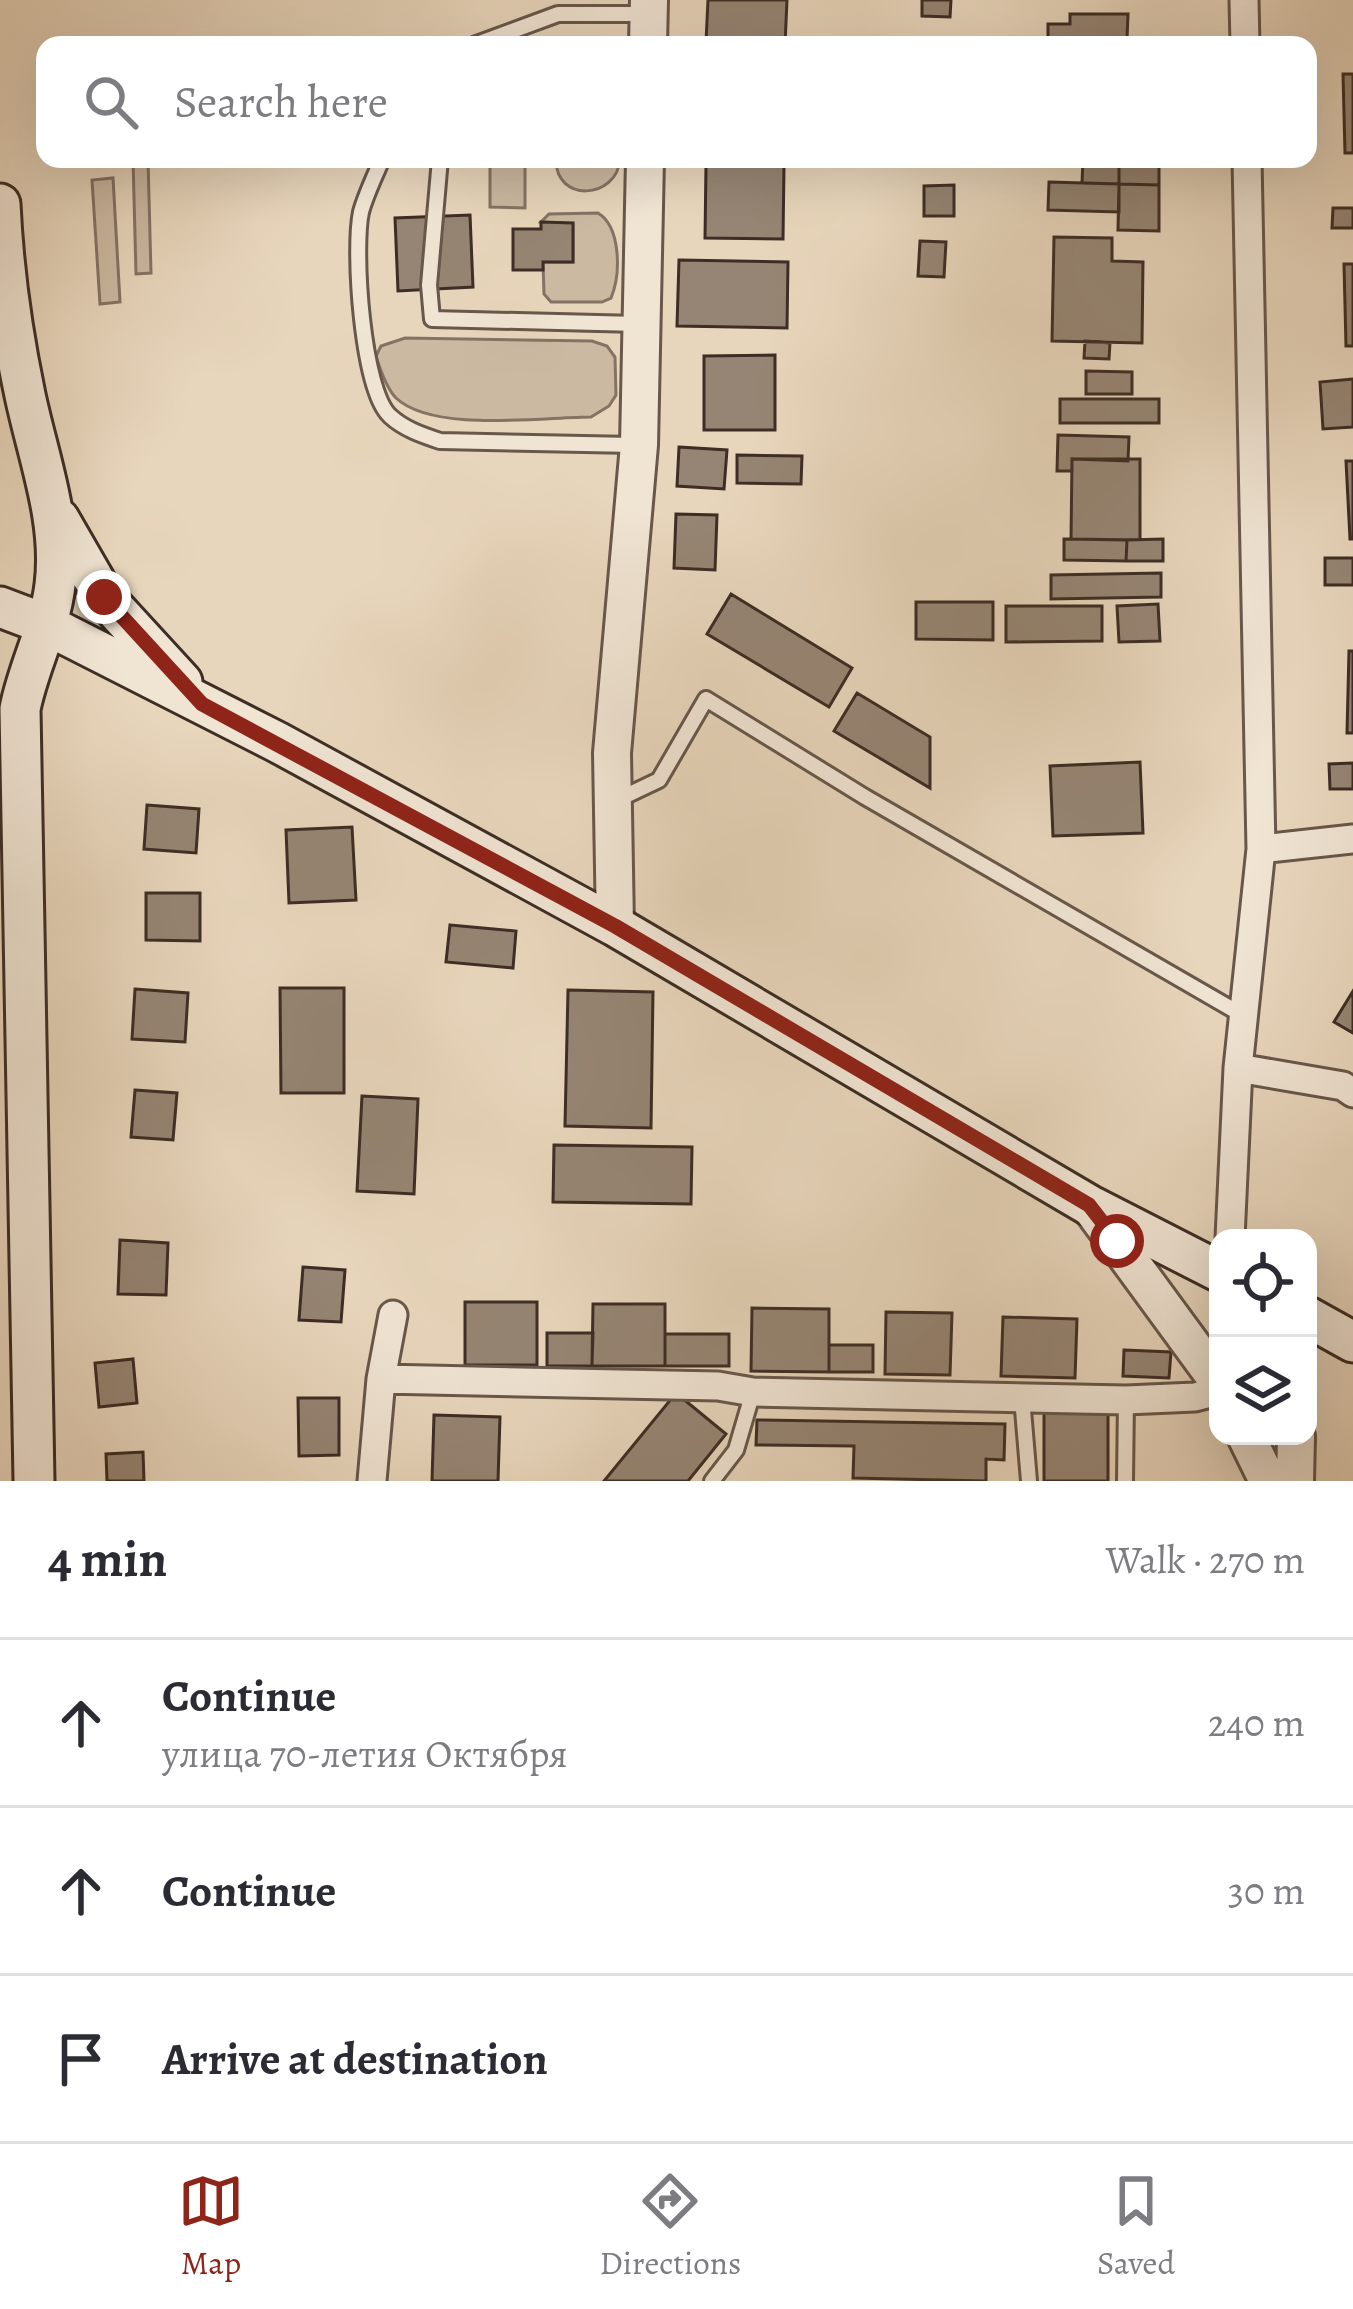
<!DOCTYPE html>
<html lang="en">
<head>
<meta charset="utf-8">
<style>
	:root { --surface:#fff; --page:#f2f2f3; --text:#2b2b33; --muted:#7c7c81; --line:#e1e1e2; --accent:#8f2418 }
	body { margin:0; font-family:Alegreya,serif; background:var(--page); color:var(--text) }
	.controls { position:absolute; right:36px; bottom:36px; display:grid; overflow:hidden; border-radius:24px; box-shadow:0 12px 48px #0002 }
	.controls button { width:108px; height:108px; display:grid; place-items:center; padding:0; border:0; border-bottom:3px solid var(--line); background:var(--surface); color:var(--text); font:60px sans-serif }
	.stop { position:absolute; width:36px; height:36px; margin:-27px; border:9px solid #8f2418; border-radius:50%; background:#fff }
	.stop.end { background:#8f2418; border-color:#fff; box-shadow:0 3px 12px #0008 }
	.list { margin:0; padding:0; list-style:none }
	h2 { display:flex; justify-content:space-between; align-items:center; height:156px; margin:0; padding:0 48px; font-size:51px }
	h2 small { font-size:39px; font-weight:400; color:var(--muted) }
	.list li { display:grid; grid-template-columns:78px 1fr auto; gap:36px; align-items:center; box-sizing:border-box; height:168px; padding:0 48px; border-top:3px solid var(--line) }
	.list b { display:block; font-size:45px; white-space:nowrap }
	.list p { margin:0; font-size:39px; white-space:nowrap; color:var(--muted) }
	.list em { font-size:39px; font-style:normal; color:var(--muted) }
	.icon { flex:none; width:66px; height:66px; fill:none; stroke:currentColor; stroke-width:2; stroke-linecap:round; stroke-linejoin:round }
	.map { position:relative; flex:none; width:1353px; height:1481px; overflow:hidden }
	.search { position:absolute; background:var(--surface); box-shadow:0 12px 48px #0002; left:36px; right:36px; top:36px; height:132px; display:flex; align-items:center; gap:30px; box-sizing:border-box; padding:0 42px; border-radius:24px; color:var(--muted); font-size:45px }
	.sheet { height:660px; background:var(--surface) }
	nav { display:flex; justify-content:space-around; align-items:center; box-sizing:border-box; height:168px; border-top:3px solid var(--line); background:var(--surface); font-size:33px; color:var(--muted) }
	nav a { display:grid; justify-items:center; gap:6px }
	nav .on { color:var(--accent) }
	.map>svg:first-child { display:block }
	.green { fill:#cbb9a2; stroke:#847364; stroke-width:3 }
	.building { fill:#968574; stroke:#3d2d25; stroke-width:3 }
	.lines { fill:none; stroke-linecap:round; stroke-linejoin:round }
	.service-casing { stroke:#68574b; stroke-width:20 }
	.minor-casing { stroke:#68574b; stroke-width:33 }
	.tertiary-casing { stroke:#68574b; stroke-width:42 }
	.secondary-casing { stroke:#3d2d25; stroke-width:45 }
	.service { stroke:#f0e4d3; stroke-width:14 }
	.minor { stroke:#f0e4d3; stroke-width:27 }
	.tertiary { stroke:#f0e4d3; stroke-width:36 }
	.secondary { stroke:#f0e4d3; stroke-width:39 }
	.route { stroke:#8f2418; stroke-width:15 }
</style>
</head>
<body>
<div class="map">
<svg width="1353" height="1481" viewBox="0 0 1353 1481">
	<rect width="100%" height="100%" fill="#e8d6bc"/>
	<filter id="stains"><feTurbulence type="fractalNoise" baseFrequency=".00167" numOctaves="4"/><feColorMatrix values="0 0 0 0 .2 0 0 0 0 .09 0 0 0 0 .02 0 0 0 .5 -.17"/></filter>
	<radialGradient id="worn" r=".72"><stop offset=".6" stop-color="#630" stop-opacity="0"/><stop offset="1" stop-color="#630" stop-opacity=".3"/></radialGradient>
	<path class="green" d="M133,159h15l3,114 -15,1z
		M490,159h35v49l-35,-1z
		M556,159h64c-3,41 -65,44 -64,0z
		M113,178l7,124 -20,2 -8,-124z
		M598,213c23,14 23,61 13,85l-9,4h-51l-7,-8 -1,-32h30v-38l-32,-2 8,-8z
		M405,338l187,3 15,5 8,11 1,38 -7,11 -18,11c-48,0 -158,16 -195,-19 -10,-10 -16,-29 -20,-42l5,-10z"/>
	<path class="building" d="M708,0h79l-2,45 -79,-3z
		M922,0h29l-1,17 -28,-1z
		M1070,14h58l-1,25h12v6h-91v-21h22z
		M1343,74h10v79h-8z
		M1083,159h36v25l-37,-1z
		M1119,159h40v26l-40,-1z
		M706,166h78l-1,73 -78,-1z
		M1049,182l70,2v28l-71,-2z
		M1119,184l40,1v46l-41,-1z
		M954,185v31h-30v-30z
		M1333,208h20v20h-21z
		M470,215l3,72 -75,4 -3,-73z
		M541,222l32,1v39h-30v8h-30v-41h28z
		M1054,237l58,1v23l31,1 -1,81 -90,-2z
		M920,241l26,1 -2,35 -26,-1z
		M679,260l109,2 -1,66 -110,-2z
		M1344,264h9v82h-7z
		M1085,341l25,2 -1,16 -25,-1z
		M775,355v75h-71v-74z
		M1086,371l46,1v22h-46z
		M1353,379v48l-30,2 -3,-47z
		M1060,399h99v24h-99z
		M1058,435l71,2 -1,24 -56,-2v12h-15z
		M679,447l48,3 -3,39 -47,-3z
		M737,455l65,1 -1,28 -64,-1z
		M1072,459h68v81l-69,-1z
		M1346,461h7v78h-3z
		M676,514l41,1 -2,55 -41,-2z
		M1064,539l63,1 -1,21 -62,-1z
		M1163,539v22h-37l1,-21z
		M1325,558h28v27h-28z
		M1161,573v24l-110,2v-24z
		M731,594l121,74 -23,39 -122,-73z
		M916,602h77v38l-77,-1z
		M1158,604l2,37 -41,1 -2,-36z
		M1006,606h96v35l-96,1z
		M1349,651h4v82h-6z
		M857,693l73,44v51l-96,-57z
		M1140,762l3,71 -90,3 -3,-70z
		M1353,763v26h-23l-1,-25z
		M147,805l52,4 -3,44 -52,-4z
		M352,827l4,73 -67,3 -3,-73z
		M146,893h54v48l-54,-1z
		M450,925l66,6 -3,37 -67,-6z
		M280,988h64v105h-63z
		M135,989l53,4 -3,49 -53,-3z
		M568,990l85,2 -2,136 -86,-2z
		M1353,991v42l-19,-11z
		M135,1090l42,3 -4,47 -42,-3z
		M362,1096l56,3 -4,95 -57,-3z
		M554,1145l138,2 -1,57 -138,-2z
		M120,1240l48,3 -2,52 -48,-1z
		M303,1267l42,3 -4,52 -42,-2z
		M465,1302h72v63h-72z
		M593,1304h72v62h-73z
		M752,1308l77,1v63l-78,-1z
		M886,1312l66,1 -2,62 -65,-1z
		M1003,1317l74,2 -2,59 -74,-2z
		M547,1333h46l-1,33h-45z
		M665,1334h64v32h-64z
		M829,1345h44v27h-44z
		M1124,1350l47,2 -2,26 -46,-2z
		M133,1359l4,44 -38,4 -4,-44z
		M676,1393l50,41 -38,47h-84z
		M298,1398h41v57l-40,1z
		M1108,1411v70h-64v-69z
		M434,1415l66,2 -2,64h-66z
		M757,1420l248,4 -1,36 -18,-1v22l-133,-3 1,-32 -98,-1z
		M143,1452l1,29h-37l-1,-27z"/>
	<g class="lines">
		<defs>
			<path id="service" d="M474,45l84,-31h86
				M382,159c-7,17 -16,35 -21,53 -8,38 1,178 29,204 14,13 32,19 50,25l194,4
				M440,159l-11,126 3,34 206,5
				M617,800l42,-20 47,-81 159,98 379,219
				M1022,1398l7,83
				M712,1481l24,-31 17,-58
				M1125,1481l1,-81"/>
			<path id="minor" d="M1244,0l1,45
				M1261,849l92,-10
				M1238,1068l105,18 10,7
				M1230,1238l8,-170 23,-219 -14,-690
				M381,1379l337,7 35,6 373,8 69,-3 23,-6
				M372,1481l9,-102 12,-64"/>
			<path id="tertiary" d="M648,45l1,-45
				M615,926l-3,-173 27,-308 6,-286
				M1089,1205l129,176
				M1246,1436l22,45
				M1295,1481l1,-45"/>
			<path id="secondary" d="M0,204c3,64 12,129 25,191 13,62 38,126 30,190 -5,43 -27,82 -35,124l14,772
				M59,519l45,78 78,85
				M0,607l45,17 232,118 338,184 474,279 129,66
				M1308,1317l45,25"/>
		</defs>
		<use href="#service" class="service-casing"/>
		<use href="#minor" class="minor-casing"/>
		<use href="#tertiary" class="tertiary-casing"/>
		<use href="#secondary" class="secondary-casing"/>
		<use href="#service" class="service"/>
		<use href="#minor" class="minor"/>
		<use href="#tertiary" class="tertiary"/>
		<use href="#secondary" class="secondary"/>
	</g>
	<g class="lines">
		<path class="route" d="M104,597l98,107 413,222 474,279 28,36"/>
	</g>
	<rect width="100%" height="100%" filter="url(#stains)"/>
	<rect width="100%" height="100%" fill="url(#worn)"/>
</svg>
<div class="controls">
<button><svg class="icon" aria-label="locate" viewBox="0 0 24 24"><circle cx="12" cy="12" r="6"/><path d="M12 2v4M12 18v4M2 12h4M18 12h4"/></svg></button>
<button><svg class="icon" aria-label="layers" viewBox="0 0 24 24"><path d="M12 4l9 5-9 5-9-5zM3 14l9 5 9-5"/></svg></button>
</div>
<div class="stop" style="left:1117px;top:1241px"></div>
<div class="stop end" style="left:104px;top:597px"></div>
<div class="search"><svg class="icon" aria-label="search" viewBox="0 0 24 24"><circle cx="10" cy="10" r="6"/><path d="M15 15l6 6"/></svg>Search here</div>
</div>
<section class="sheet">
<h2>4 min<small>Walk · 270 m</small></h2>
<ul class="list">
<li><svg class="icon" aria-label="ahead" viewBox="0 0 24 24"><path d="M12 20V5M6 11l6-6 6 6"/></svg><div><b>Continue</b><p>улица 70-летия Октября</p></div><em>240 m</em></li>
<li><svg class="icon" aria-label="ahead" viewBox="0 0 24 24"><path d="M12 20V5M6 11l6-6 6 6"/></svg><div><b>Continue</b></div><em>30 m</em></li>
<li><svg class="icon" aria-label="arrive" viewBox="0 0 24 24"><path d="M6 21V4h12l-3 4 3 4H6"/></svg><div><b>Arrive at destination</b></div></li>
</ul>
</section>
<nav>
<a class="on"><svg class="icon" aria-label="map" viewBox="0 0 24 24"><path d="M3 6l6-2 6 2 6-2v14l-6 2-6-2-6 2zM9 4v14M15 6v14"/></svg>Map</a>
<a><svg class="icon" aria-label="directions" viewBox="0 0 24 24"><path d="M12 3l9 9-9 9-9-9zM9 14v-3h6M13 9l2 2-2 2"/></svg>Directions</a>
<a><svg class="icon" aria-label="saved" viewBox="0 0 24 24"><path d="M7 4h10v16l-5-4-5 4z"/></svg>Saved</a>
</nav>
</body>
</html>
